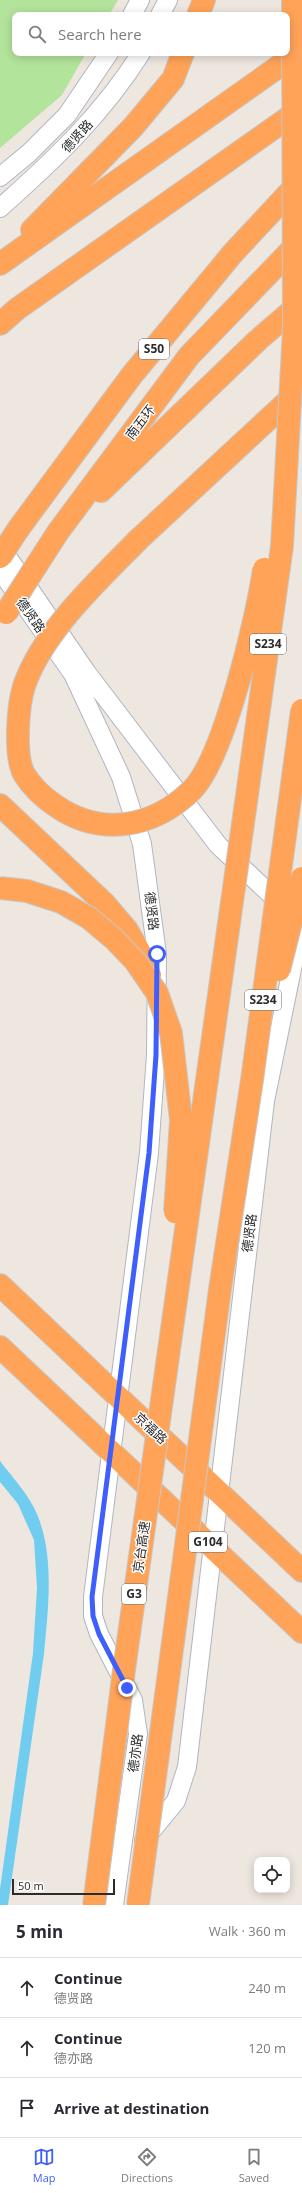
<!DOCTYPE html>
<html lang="en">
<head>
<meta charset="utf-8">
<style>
	:root { --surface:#fff; --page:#f2f2f3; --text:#2b2b33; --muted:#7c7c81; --line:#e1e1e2; --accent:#3e5ffb }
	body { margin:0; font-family:"Open Sans","Noto Sans SC",sans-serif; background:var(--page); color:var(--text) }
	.controls { position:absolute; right:12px; bottom:12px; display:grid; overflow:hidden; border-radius:8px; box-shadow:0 2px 10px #0003 }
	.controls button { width:36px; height:36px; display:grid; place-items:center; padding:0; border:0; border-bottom:1px solid var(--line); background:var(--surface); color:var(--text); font:20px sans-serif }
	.scale { position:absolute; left:12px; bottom:10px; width:103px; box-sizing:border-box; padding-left:4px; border:2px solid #2c2c2c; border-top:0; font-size:11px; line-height:14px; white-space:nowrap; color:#2c2c2c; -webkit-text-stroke:3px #fff; paint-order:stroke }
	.stop { position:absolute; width:12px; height:12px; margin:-9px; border:3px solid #3e5ffb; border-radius:50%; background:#fff }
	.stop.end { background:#3e5ffb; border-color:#fff; box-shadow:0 1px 4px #0008 }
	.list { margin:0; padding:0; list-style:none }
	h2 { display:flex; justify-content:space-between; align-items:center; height:52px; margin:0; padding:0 16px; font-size:17px }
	h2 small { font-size:13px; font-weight:400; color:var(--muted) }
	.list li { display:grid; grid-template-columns:26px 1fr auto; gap:12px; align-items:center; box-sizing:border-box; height:60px; padding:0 16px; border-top:1px solid var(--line) }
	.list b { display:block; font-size:15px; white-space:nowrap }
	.list p { margin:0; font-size:13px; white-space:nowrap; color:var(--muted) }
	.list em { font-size:13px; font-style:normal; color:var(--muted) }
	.icon { flex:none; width:22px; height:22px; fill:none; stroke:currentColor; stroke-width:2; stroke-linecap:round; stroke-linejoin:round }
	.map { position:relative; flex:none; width:302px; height:1905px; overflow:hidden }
	.search { position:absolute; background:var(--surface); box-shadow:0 2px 10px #0003; left:12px; right:12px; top:12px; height:44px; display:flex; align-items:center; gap:10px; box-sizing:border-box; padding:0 14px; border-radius:8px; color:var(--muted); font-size:15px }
	.sheet { height:232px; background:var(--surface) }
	nav { display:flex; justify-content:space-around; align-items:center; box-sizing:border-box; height:56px; border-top:1px solid var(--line); background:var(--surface); font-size:11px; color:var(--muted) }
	nav a { display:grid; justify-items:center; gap:2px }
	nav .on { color:var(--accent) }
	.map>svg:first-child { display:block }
	.green { fill:#b3e49b }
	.water { fill:#71cdf0 }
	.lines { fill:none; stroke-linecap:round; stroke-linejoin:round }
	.secondary-casing { stroke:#b2b5c0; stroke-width:20 }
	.highway-casing { stroke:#c8c8c8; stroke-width:24 }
	.secondary { stroke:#fff; stroke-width:18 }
	.highway { stroke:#ffa358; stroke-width:22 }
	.highway-bridge-casing { stroke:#c8c8c8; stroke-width:24; stroke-linecap:butt }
	.highway-bridge { stroke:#ffa358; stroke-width:22 }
	.route { stroke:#3e5ffb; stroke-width:5 }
	.labels { text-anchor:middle; stroke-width:3; stroke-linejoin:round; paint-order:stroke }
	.shield { fill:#fff; stroke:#6b6b6b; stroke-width:1 }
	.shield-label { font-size:12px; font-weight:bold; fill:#2c2c2c }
	.street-label { font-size:13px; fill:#2c2c2c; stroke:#fff }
</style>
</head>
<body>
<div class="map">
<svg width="302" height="1905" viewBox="0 0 302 1905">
	<rect width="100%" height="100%" fill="#eee7df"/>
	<path class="green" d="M0,0h118l-9,15h-94v38h71l-24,42 -62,53z"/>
	<path class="water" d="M0,1461c13,17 29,34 37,53 18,43 11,95 7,140l-36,251h-8v-16l33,-236 4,-65 -3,-48 -16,-36 -18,-22z"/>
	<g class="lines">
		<defs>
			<path id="secondary" d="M132,15l8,-15
				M160,15l8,-15
				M0,177l29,-24 38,-38 42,-62
				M0,208c54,-48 102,-93 141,-155
				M0,546l87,127 131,172 67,63
				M0,570l73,104 48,103 21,67 15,110 -1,101 -7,98 -56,444v19l6,18 34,66 5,34 -24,171
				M144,1840l32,-39 11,-34 78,-666 37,-181"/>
			<path id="highway" d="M198,15l6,-15
				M32,230l101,-103 40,-48 10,-26
				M0,264l302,-214
				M0,324l17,-15 285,-201
				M101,491l157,-151 44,-38
				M19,528l113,-153 101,-122 69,-74
				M139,539l163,-151
				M38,563l20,-31 131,-176 113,-117
				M0,805l105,99 22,26 16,28 7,17
				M0,1285l302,286
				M0,1347l302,285"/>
		</defs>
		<use href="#secondary" class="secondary-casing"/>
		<use href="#highway" class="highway-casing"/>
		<use href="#secondary" class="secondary"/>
		<use href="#highway" class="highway"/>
		<defs>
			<path id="highway-bridge" d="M139,539c-40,41 -96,92 -115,147 -6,20 -10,69 0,88 8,13 20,24 32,32 45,31 97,22 136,-16 32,-32 65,-173 72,-221
				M0,557l19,-29
				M6,613l32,-50
				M0,888l27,3 34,11 28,16 25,21 21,22 22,32 14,40 10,87 -6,92
				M279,970l23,-92
				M94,1905l30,-235 158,-1124 12,-217 -1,-329
				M138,1905l82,-616 32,-209 50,-370"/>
		</defs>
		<use href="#highway-bridge" class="highway-bridge-casing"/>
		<use href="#highway-bridge" class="highway-bridge"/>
	</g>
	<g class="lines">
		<path class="route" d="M127,1688l-28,-54 -6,-18 -1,-19 57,-444 7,-98 1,-101"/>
	</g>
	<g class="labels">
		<g class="shield">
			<rect x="139" y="339" width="30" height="20" rx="3"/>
			<rect x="250" y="634" width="36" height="20" rx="3"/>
			<rect x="245" y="990" width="36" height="20" rx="3"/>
			<rect x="189" y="1532" width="38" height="20" rx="3"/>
			<rect x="122" y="1584" width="24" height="20" rx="3"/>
		</g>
		<g class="shield-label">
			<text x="154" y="353">S50</text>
			<text x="268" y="648">S234</text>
			<text x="263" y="1004">S234</text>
			<text x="208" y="1546">G104</text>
			<text x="134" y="1598">G3</text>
		</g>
		<g class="street-label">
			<text transform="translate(77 136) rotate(-48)" y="5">德贤路</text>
			<text transform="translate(140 422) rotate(-53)" y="5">南五环</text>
			<text transform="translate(31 615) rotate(55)" y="5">德贤路</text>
			<text transform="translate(152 911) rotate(83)" y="5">德贤路</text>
			<text transform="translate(249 1233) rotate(-83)" y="5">德贤路</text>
			<text transform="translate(151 1428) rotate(43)" y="5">京福路</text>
			<text transform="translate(141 1547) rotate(-82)" y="5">京台高速</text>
			<text transform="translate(135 1753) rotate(-83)" y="5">德亦路</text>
		</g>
	</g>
</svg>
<div class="controls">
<button><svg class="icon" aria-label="locate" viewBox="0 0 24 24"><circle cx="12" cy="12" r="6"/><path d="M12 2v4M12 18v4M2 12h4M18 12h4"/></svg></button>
</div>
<div class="scale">50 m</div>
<div class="stop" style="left:157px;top:954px"></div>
<div class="stop end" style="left:127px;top:1688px"></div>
<div class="search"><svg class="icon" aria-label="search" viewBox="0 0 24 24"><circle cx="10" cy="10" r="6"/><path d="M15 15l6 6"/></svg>Search here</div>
</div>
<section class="sheet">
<h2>5 min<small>Walk · 360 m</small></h2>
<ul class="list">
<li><svg class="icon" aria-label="ahead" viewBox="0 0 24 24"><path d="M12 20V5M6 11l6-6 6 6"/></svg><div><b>Continue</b><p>德贤路</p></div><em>240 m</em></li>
<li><svg class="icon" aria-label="ahead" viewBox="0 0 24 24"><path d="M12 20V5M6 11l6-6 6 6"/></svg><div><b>Continue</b><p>德亦路</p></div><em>120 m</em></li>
<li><svg class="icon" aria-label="arrive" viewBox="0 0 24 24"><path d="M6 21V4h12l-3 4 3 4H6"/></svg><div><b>Arrive at destination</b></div></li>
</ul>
</section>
<nav>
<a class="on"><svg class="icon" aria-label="map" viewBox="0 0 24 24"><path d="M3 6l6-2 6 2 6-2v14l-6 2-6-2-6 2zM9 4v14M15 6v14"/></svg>Map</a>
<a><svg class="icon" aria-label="directions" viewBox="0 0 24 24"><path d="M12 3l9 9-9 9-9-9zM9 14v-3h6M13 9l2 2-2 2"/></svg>Directions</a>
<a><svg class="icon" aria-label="saved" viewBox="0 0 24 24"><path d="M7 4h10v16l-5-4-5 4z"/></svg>Saved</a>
</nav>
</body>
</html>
